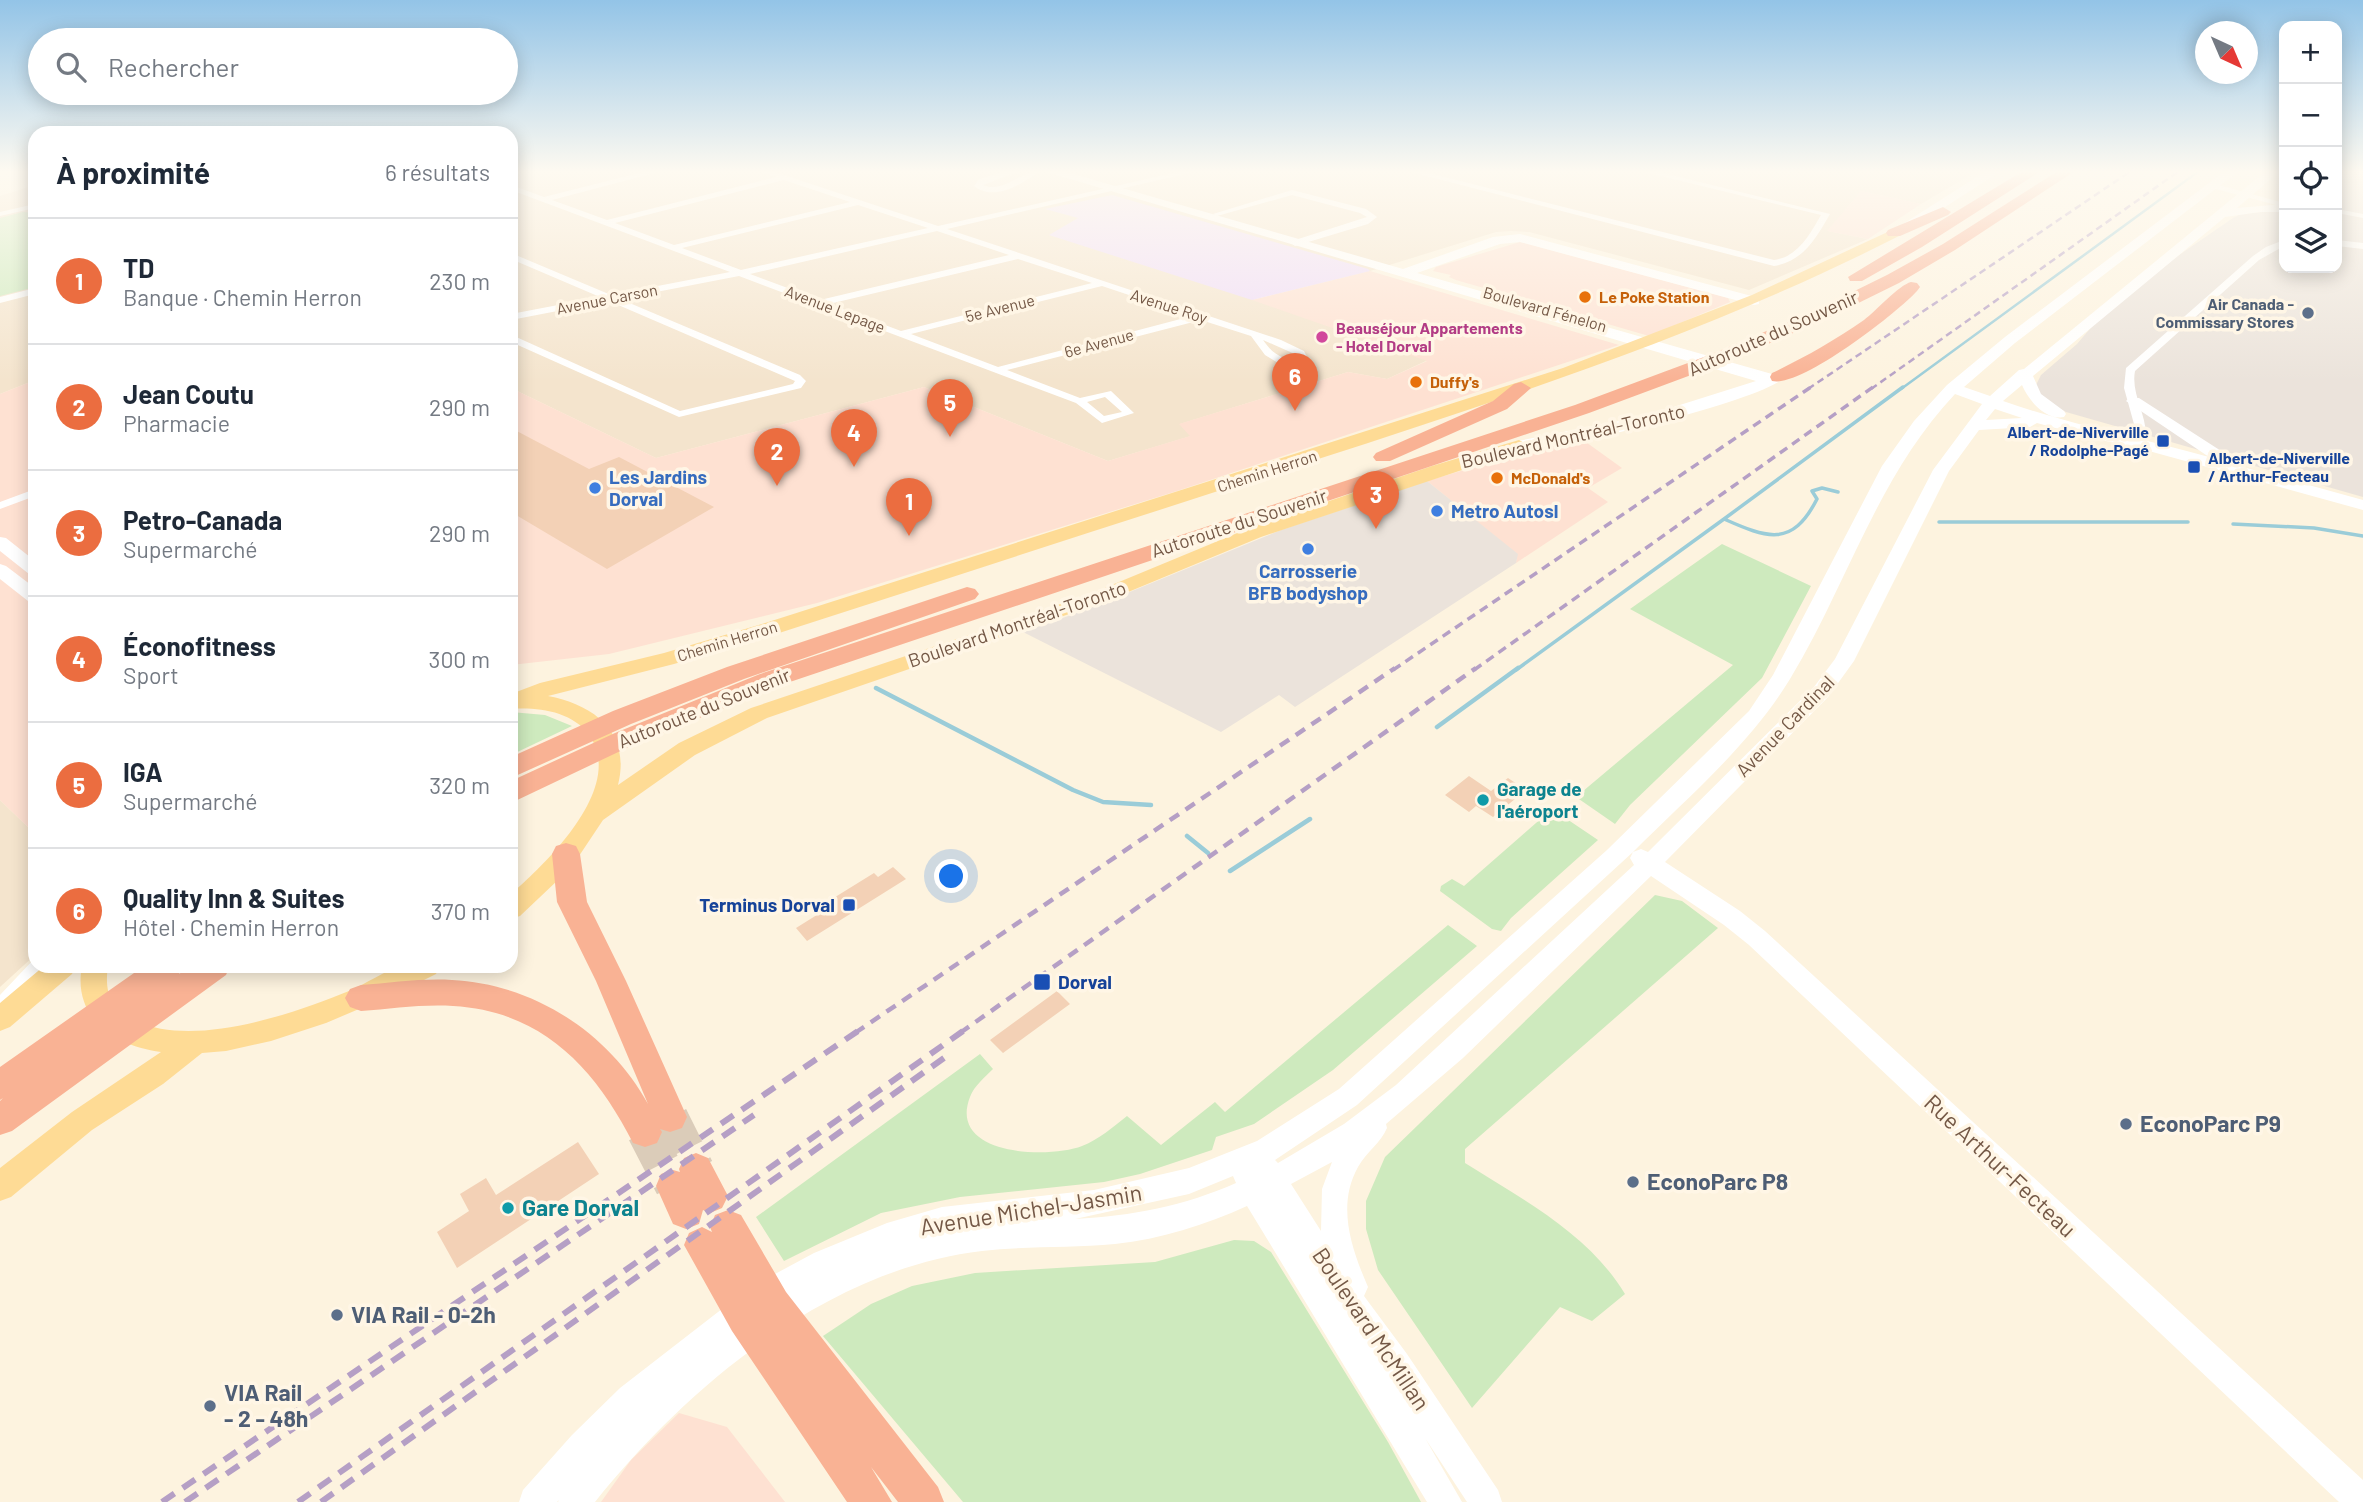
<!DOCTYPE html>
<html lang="fr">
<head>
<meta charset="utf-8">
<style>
	:root { --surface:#fff; --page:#f6f6f7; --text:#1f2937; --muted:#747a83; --line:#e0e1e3; --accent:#eb6d40 }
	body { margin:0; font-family:Barlow,sans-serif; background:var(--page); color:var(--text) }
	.controls { position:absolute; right:21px; top:21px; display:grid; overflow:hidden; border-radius:14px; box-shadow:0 4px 18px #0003 }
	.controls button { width:63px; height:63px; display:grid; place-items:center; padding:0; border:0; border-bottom:2px solid var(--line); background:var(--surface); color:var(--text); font:35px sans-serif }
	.compass { position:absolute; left:2195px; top:21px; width:63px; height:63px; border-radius:50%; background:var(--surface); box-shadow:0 4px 18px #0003; rotate:136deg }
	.you { position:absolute; left:952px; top:877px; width:24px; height:24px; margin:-18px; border:5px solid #fff; border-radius:50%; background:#1a73e8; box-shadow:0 0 0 10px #1a73e833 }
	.badge { display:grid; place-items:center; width:46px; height:46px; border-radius:50%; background:var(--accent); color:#fff; font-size:23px; font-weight:700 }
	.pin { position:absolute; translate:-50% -58px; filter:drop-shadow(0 2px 4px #0008) }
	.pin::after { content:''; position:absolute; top:37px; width:24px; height:21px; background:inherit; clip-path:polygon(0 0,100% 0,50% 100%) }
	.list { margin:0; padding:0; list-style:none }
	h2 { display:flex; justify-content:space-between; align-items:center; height:91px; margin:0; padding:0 28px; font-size:30px }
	h2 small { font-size:23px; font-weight:400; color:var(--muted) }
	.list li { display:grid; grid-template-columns:46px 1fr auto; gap:21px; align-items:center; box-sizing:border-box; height:126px; padding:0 28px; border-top:2px solid var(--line) }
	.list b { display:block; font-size:26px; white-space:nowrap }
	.list p { margin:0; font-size:23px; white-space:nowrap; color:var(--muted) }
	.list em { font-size:23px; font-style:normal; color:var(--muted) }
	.icon { flex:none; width:38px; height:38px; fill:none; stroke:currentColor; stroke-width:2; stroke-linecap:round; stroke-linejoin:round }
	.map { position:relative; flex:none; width:2363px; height:1502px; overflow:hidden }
	.search { position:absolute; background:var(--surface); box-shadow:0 4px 18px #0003; left:28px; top:28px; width:490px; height:77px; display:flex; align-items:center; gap:18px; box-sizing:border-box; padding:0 24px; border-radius:38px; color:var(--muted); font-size:26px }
	.panel { position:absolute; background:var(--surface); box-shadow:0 4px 18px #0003; left:28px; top:126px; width:490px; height:847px; border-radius:21px }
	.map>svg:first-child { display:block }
	.residential { fill:#f4e4cd }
	.commercial { fill:#fee1d2 }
	.industrial { fill:#ebe3db }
	.education { fill:#efdcf9 }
	.green { fill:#ceeabe }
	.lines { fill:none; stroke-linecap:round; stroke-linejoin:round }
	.stream-far2 { stroke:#9accd8; stroke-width:2.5 }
	.stream-far1 { stroke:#9accd8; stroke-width:3.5 }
	.stream { stroke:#9accd8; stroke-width:4.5 }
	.building { fill:#f3d1b6 }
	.highway-tunnel { stroke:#dbccb9; stroke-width:36; stroke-dasharray:36 18; stroke-linecap:butt }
	.street { fill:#fff; fill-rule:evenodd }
	.secondary { fill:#fff; fill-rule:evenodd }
	.primary { fill:#fedb95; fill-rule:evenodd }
	.highway { fill:#f9b294; fill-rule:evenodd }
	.rail-far3 { stroke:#b59fc5; stroke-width:2.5; stroke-dasharray:7 4.5; stroke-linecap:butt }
	.rail-far2 { stroke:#b59fc5; stroke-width:3.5; stroke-dasharray:9 6; stroke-linecap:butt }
	.rail-far1 { stroke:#b59fc5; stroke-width:4.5; stroke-dasharray:11 8; stroke-linecap:butt }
	.rail { stroke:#b59fc5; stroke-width:6; stroke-dasharray:15 10; stroke-linecap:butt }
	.food-dot { fill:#e8710a; stroke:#fff6e6; stroke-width:2.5 }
	.service-dot { fill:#5c6f8a; stroke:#fff6e6; stroke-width:2.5 }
	.hotel-dot { fill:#d1479c; stroke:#fff6e6; stroke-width:2.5 }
	.transit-dot { fill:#1a4fb4; stroke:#fff6e6; stroke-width:2.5 }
	.shop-dot { fill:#3f7fe0; stroke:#fff6e6; stroke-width:2.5 }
	.culture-dot { fill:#0f9aa8; stroke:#fff6e6; stroke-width:2.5 }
	.labels { text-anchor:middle; stroke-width:7; stroke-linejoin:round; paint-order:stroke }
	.far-food-label { font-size:16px; font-weight:bold; fill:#c56008; stroke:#fff6e6; text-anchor:start }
	.far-street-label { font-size:16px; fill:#745846; stroke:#fff6e6 }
	.far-service-label { font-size:16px; font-weight:bold; fill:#4e5e75; stroke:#fff6e6; text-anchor:end }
	.far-hotel-label { font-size:16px; font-weight:bold; fill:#b23c85; stroke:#fff6e6; text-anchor:start }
	.far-transit-label { font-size:16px; font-weight:bold; fill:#164399; stroke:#fff6e6; text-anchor:end }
	.street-label { font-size:19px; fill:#745846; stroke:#fff6e6 }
	.shop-label { font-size:19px; font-weight:bold; fill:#366cbe; stroke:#fff6e6; text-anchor:start }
	.culture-label { font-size:19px; font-weight:bold; fill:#0d838f; stroke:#fff6e6; text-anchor:start }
	.transit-label { font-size:19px; font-weight:bold; fill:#164399; stroke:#fff6e6; text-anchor:end }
	.near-service-label { font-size:23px; font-weight:bold; fill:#4e5e75; stroke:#fff6e6; text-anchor:start }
	.near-street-label { font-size:23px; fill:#745846; stroke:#fff6e6 }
	.near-culture-label { font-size:23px; font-weight:bold; fill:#0d838f; stroke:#fff6e6; text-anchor:start }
</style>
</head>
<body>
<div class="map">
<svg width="2363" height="1502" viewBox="0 0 2363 1502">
	<rect width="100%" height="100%" fill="#fdf3df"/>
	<path class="residential" d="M511,171h1466l-56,33 -60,-13 -33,40 40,8 -119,51 -220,-58 -18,-1 -15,1 -126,39 -117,28 175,61 -41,19 -39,-7 -168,52 11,12 -83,25 -184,-74 -268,71 -145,-70z
		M35,185v195l-35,14v-198z
		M0,800l35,34v121l-35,32z"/>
	<path class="commercial" d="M1861,191l60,13 -53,35 -41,-8z
		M1520,242l208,56 2,4 -81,34 -193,-56 -7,-3 2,-2 -18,-4 3,-4z
		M1370,271l249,74 -442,146 -360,112 -208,51 -98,11v-277l145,70 268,-71 184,74 82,-25 -11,-12 169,-52 39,7 40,-18 -175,-61z
		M35,380v454l-35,-34v-406z
		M1583,440l39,28 -34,20 20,14 -92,61 1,-9 -90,-73 94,-28z
		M679,1413l48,14 58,75h-184l30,-42z"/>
	<path class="industrial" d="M2337,171h26v326l-297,-85 -21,-11 -10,-14 6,-12 36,-31 23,-27 69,-55 64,-44 8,-4 43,-4v58h53z
		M1427,481l91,73 -2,9 -221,144 -16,-12 -58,37 -198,-100 65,-23 193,-79z"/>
	<path class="education" d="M1112,195l256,74 2,2 -118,29 -203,-65 29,-17 -33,-9z"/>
	<path class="green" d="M23,212l12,1v74l-35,9v-78z
		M1722,544l89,42 -49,92 -132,127 -15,19 -39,-27 157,-132 -103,-56z
		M511,712l34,3 27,11 -61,29z
		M1552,809l46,31 -87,78 -10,13 -9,-2 -52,-38 1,-5 11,-7 12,7z
		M1655,895l27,6 36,27 -253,221v14c57,36 124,71 160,131l-33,27 -32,-14 -88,101 -94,-138 -12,-41v-28l19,-44z
		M1448,925l29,21 -144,124 -79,54 -38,13 -4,13 -72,24 -36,8 -144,15 -79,16 -97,48 -28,-44 224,-163 13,15c-8,8 -19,17 -23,28 -23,59 79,62 112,49 16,-6 31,-19 45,-30l34,29 54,-43 10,10z
		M1234,1240l20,1 17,11 117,190 33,60h-458l-140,-166 48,-32 41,-18 63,-13 180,-11z"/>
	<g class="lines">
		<path class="stream-far2" d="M1901,389l298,-218"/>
		<path class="stream-far1" d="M1724,519l179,-132
			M1939,522h249
			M2233,524l81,4 49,8
			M1516,670l208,-151c43,19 68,29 93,-20l-5,-8 10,-3 16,4"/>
		<path class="stream" d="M876,688l197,102 30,12 48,3
			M1437,727l81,-59
			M1187,836l21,17
			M1230,871l80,-52"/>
	</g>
	<path class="building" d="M511,428l78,41 30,-12 95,50 -107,62 -96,-57z
		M1469,776l22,15 17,-13 18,12 -33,27 -17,-11 -7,6 -24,-17z
		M893,867l13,12 -99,62 -11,-13 40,-25 -4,-4 42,-26 4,4z
		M1057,991l13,13 -67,49 -13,-13z
		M578,1142l21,32 -142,94 -20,-36 32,-21 -9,-17 26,-16 10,17z"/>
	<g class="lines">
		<path class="highway-tunnel" d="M670,1117l26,52
			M645,1132l28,54"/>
		<path class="street" d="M647,171h15l-110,29 55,20 169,-43 -16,-6h12l166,55 244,-55h16l-251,58 334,111 23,11 4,8 -12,6 -18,-2 -13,-8 -14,-19 -50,-16 -194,50 73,28 31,-7 23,22 -32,10 -26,-20 -337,-127 -119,23 180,76 6,6 -5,7 -122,29 -168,-75v-7l3,1 166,75 113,-27 2,-3 -186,-80 -98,19v-6l89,-17 -89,-38v-6l100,42 119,-23 -219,-82v-5l33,12zM784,180l66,22 -176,43 -59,-22zM858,205l70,23 -187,42 -59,-22zM937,231l72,24 -189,45 -70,-26zM1018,259l74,24 -191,48 -72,-27zM1102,286l90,30 -194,51 -87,-33zM1263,340l34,15 1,3c-15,4 -27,-6 -35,-18zM1105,397l17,15 -18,4 -17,-14z
			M1007,171h13l-37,14c20,9 37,-14 57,-14 -18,13 -46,31 -66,15l5,-7z
			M1407,171h14l353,89c24,-3 36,-26 47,-45l-181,-44h15l175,43c-14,24 -26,47 -56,52z
			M2215,184l69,19v4l-72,-19 -1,-2z
			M1292,190l74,19 11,8 -9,7 -73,22 -4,-3 1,-2 75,-24 -7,-4 -68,-18 -75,21 -4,-2z
			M35,204v4l-35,8v-4z
			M2337,209l26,5v4l-26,-5z
			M2284,240v6l-25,14 -124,111c-5,26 17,50 9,74h-8l-2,-21 -10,-36 2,-20 127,-112 13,-9z
			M2337,240l26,3v6l-26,-3z
			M35,288v6l-35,9v-6z
			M35,489v7l-35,13v-7z"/>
		<path class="secondary" d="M1043,171h20l340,98 90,-32 27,-3 239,64v6l-5,1 -234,-63 -20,2 -83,29 362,103 3,3c-21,21 -239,77 -269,69l-2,-3 2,-3 132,-26 111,-35z
			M1986,171h15l-98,63 -5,1 -6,-4z
			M2225,171h14l-224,172 -51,44 26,9 29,-26 5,-1 242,-198h14l-43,37 47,-4v8h-24l-35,5 -192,159 8,18 23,17 2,3 -2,3c-18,4 -36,-17 -42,-32l-19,16c68,24 137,37 206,56l-83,-56 3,-3h10l93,60v6l131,36v10l-225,-62 -46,-10 -55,-15 -7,4 -51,3 -30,41 -95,190 -26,36 -163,165 75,49 25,20 598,549v22h-24l-590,-557 -25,-20 -73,-49 -188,182 -77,66 1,4c-6,15 -21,24 -29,39 -22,39 -6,83 10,120l-4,9 43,58 91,136 4,12h-35l-42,-64 37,64h-35l-180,-296c-42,19 -86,33 -132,38 -44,4 -89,2 -133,7 -154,18 -293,134 -387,251h-37l1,-2 -2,2h-38l4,-12 49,-55 48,-47 129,-100 65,-35 73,-30 55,-16 152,-17 95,-22 68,-27 82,-52 268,-239 142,-139 24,-36 109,-209 32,-45 33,-36 58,-48zM1955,394l27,10 -49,66 -98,189 -21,28 -166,165 -7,-3 -8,3c55,-55 117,-107 157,-173 58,-96 87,-202 165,-285zM1995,409l27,9 -36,2zM1633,852l-3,6 4,7 -238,220 -52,39 -66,39 -3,-3 82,-55zM1332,1162l-10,27 -1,42 -30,-47zM1233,1176l3,7c-52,23 -104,33 -161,36l114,-25z
			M0,537l6,1 29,23v15l-6,-2 -29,-23z
			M0,564l6,2 29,22v15l-7,-2 -28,-22z
			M35,958v8h18l-3,7 -41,47 -9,3v-28z"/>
		<path class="primary" d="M1894,229l7,4 -2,3c-188,96 -386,160 -587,225 -178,57 -357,115 -536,173l-102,30 -126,32c47,9 83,37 70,89l61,-42 72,-35 339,-114 157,-65 185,-63 87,-26 9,5 -3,4 -264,88 -157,65 -337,116 -72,37 -92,65 -24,36 -21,24 -38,36 -9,3v-25c37,-32 115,-108 78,-159 -17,-24 -52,-28 -78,-26v-15l29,-11 124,-30 98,-29 801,-256 189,-73z
			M44,966h32l-4,8 -62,53 -10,4v-28z
			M82,966h26c-4,28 3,43 28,55 58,27 157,-7 213,-30 17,-7 36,-21 54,-25 11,-3 26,0 37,0l-4,8 -30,15 -80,34 -55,18 -45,10 -24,2 -39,31 -71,46 -81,67 -11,4v-33l72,-56 89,-60c-46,-6 -89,-34 -79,-86z"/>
		<path class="highway" d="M2023,171h18l-119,76 -60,34h-12l-2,-4z
			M2058,171h17l-120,79 -56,33 -69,34 -104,45 -137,51 -811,273 -145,59 -122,58v-22l104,-48 145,-59 815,-269 137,-51 106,-45 69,-34 56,-31z
			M1943,207l8,5 -3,3 -48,21h-12l-2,-3 2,-3z
			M1911,282l6,1 3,4 -3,4c-20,22 -116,97 -145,90l-2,-4 2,-4c32,-15 63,-33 92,-53 12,-9 35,-35 47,-38z
			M1521,382l10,6 -24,21 -117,52h-14l-3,-4 3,-4 117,-52 21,-17z
			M967,587l8,2 4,5 -4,5 -231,80 -113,45 -120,54v-21l102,-46 114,-44z
			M566,843l10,3 4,8 7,48 39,79 61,136 -5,11 -12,4 -10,-3 2,3 -5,11 -12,4 -12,-4c-38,-75 -91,-132 -180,-137 -31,-2 -62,3 -92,5l-11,-4 -5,-9 5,-9 11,-4c30,-2 61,-7 91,-5 82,4 157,53 196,124l-52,-123 -39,-79 -5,-48 4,-8z
			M144,966h39l-4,8 12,-8h39l-4,9 -214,156 -12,4v-34l3,-3 -3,2v-33z
			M696,1153l12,5 20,38 -6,12 -12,5 -7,-3 -4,14 -13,5 -13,-5 -17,-38 5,-12 12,-4 7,2 -1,-3 5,-11z
			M728,1210l13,5 45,77 152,195 6,15h-46l-27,-35 21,35h-45l-115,-171 -48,-86 5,-12 13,-6 10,5 -2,-5 5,-12z"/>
		<path class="rail-far3" d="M1808,389l323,-218
			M1871,389l308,-218"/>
		<path class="rail-far2" d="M1393,670l418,-283
			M1474,670l399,-283"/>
		<path class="rail-far1" d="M855,1033l540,-365
			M960,1033l516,-365"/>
		<path class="rail" d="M162,1502l696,-471
			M185,1502l569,-387
			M298,1502l665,-471
			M321,1502l630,-449"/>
	</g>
	<linearGradient id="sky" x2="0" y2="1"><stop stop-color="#93c4e7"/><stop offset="0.45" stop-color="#fefaf1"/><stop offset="1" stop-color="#fefaf1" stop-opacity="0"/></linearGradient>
	<rect width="2363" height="382" fill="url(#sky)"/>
	<g class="food-dot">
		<circle cx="1585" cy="297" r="7"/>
		<circle cx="1416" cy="382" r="7"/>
		<circle cx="1497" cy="478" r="7"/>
	</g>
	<g class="service-dot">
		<circle cx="2308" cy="313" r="7"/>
		<circle cx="2126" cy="1124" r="7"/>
		<circle cx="1633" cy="1182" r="7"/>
		<circle cx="337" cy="1315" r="7"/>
		<circle cx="210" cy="1406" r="7"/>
	</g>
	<circle class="hotel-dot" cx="1322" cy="337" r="7"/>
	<g class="transit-dot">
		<rect x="2156" y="434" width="14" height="14" rx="3.5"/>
		<rect x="2187" y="460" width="14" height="14" rx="3.5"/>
		<rect x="842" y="898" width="14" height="14" rx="3.5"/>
		<rect x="1033" y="973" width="18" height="18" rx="3.5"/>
	</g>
	<g class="shop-dot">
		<circle cx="595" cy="488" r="7"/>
		<circle cx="1437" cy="511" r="7"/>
		<circle cx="1308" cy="549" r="7"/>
	</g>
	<g class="culture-dot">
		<circle cx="1483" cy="800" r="7"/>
		<circle cx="508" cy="1208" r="7"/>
	</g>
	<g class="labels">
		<g class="far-food-label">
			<text x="1599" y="303">Le Poke Station</text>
			<text x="1430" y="388">Duffy's</text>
			<text x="1511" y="484">McDonald's</text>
		</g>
		<g class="far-street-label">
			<text transform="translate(607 299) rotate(-11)" y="6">Avenue Carson</text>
			<text transform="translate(1169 306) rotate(18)" y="6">Avenue Roy</text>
			<text transform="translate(1000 308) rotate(-14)" y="6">5e Avenue</text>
			<text transform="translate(835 309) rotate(21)" y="6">Avenue Lepage</text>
			<text transform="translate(1545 309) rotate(16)" y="6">Boulevard Fénelon</text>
			<text transform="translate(1099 343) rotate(-15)" y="6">6e Avenue</text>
			<text transform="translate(1267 471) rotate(-18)" y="6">Chemin Herron</text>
			<text transform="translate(727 641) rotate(-17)" y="6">Chemin Herron</text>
		</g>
		<g class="far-service-label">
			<text x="2294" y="310">Air Canada -<tspan x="2294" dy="18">Commissary Stores</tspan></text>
		</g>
		<g class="far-hotel-label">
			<text x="1336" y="334">Beauséjour Appartements<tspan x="1336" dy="18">- Hotel Dorval</tspan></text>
		</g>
		<g class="far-transit-label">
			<text x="2149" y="438">Albert-de-Niverville<tspan x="2149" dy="18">/ Rodolphe-Pagé</tspan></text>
			<text x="2208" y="464" text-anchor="start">Albert-de-Niverville<tspan x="2208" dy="18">/ Arthur-Fecteau</tspan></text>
		</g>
		<g class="street-label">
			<text transform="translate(1773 333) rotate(-24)" y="7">Autoroute du Souvenir</text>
			<text transform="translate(1573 436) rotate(-13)" y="7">Boulevard Montréal-Toronto</text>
			<text transform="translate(1239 523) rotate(-18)" y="7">Autoroute du Souvenir</text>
			<text transform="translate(1017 624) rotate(-19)" y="7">Boulevard Montréal-Toronto</text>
			<text transform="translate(704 708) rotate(-22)" y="7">Autoroute du Souvenir</text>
			<text transform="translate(1785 726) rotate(-46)" y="7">Avenue Cardinal</text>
		</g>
		<g class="shop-label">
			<text x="609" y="484">Les Jardins<tspan x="609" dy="22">Dorval</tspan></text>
			<text x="1451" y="518">Metro Autosl</text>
			<text x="1308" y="578" text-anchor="middle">Carrosserie<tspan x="1308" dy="22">BFB bodyshop</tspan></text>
		</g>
		<g class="culture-label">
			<text x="1497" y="796">Garage de<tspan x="1497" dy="22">l'aéroport</tspan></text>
		</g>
		<g class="transit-label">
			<text x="835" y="912">Terminus Dorval</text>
			<text x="1058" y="989" text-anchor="start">Dorval</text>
		</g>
		<g class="near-service-label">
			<text x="2140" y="1132">EconoParc P9</text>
			<text x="1647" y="1190">EconoParc P8</text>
			<text x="351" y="1323">VIA Rail - 0-2h</text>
			<text x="224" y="1401">VIA Rail<tspan x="224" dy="26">- 2 - 48h</tspan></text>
		</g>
		<g class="near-street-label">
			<text transform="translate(2000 1166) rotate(43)" y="8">Rue Arthur-Fecteau</text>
			<text transform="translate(1031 1210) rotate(-9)" y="8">Avenue Michel-Jasmin</text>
			<text transform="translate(1371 1329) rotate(56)" y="8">Boulevard McMillan</text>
		</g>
		<g class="near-culture-label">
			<text x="522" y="1216">Gare Dorval</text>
		</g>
	</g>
</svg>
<div class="controls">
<button>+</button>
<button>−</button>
<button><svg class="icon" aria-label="locate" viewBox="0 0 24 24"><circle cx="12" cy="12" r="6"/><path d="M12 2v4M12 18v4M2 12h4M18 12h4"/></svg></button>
<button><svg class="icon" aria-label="layers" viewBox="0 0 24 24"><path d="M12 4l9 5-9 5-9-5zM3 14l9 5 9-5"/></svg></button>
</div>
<svg class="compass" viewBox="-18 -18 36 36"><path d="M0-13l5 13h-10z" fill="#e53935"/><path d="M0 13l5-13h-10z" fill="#747a83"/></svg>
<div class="you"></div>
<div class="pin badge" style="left:909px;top:536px">1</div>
<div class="pin badge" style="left:777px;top:486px">2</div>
<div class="pin badge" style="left:1376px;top:529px">3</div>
<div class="pin badge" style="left:854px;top:467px">4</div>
<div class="pin badge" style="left:950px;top:437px">5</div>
<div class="pin badge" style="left:1295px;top:411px">6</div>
<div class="search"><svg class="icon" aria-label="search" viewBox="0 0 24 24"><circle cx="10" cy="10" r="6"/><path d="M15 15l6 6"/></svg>Rechercher</div>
<section class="panel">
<h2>À proximité<small>6 résultats</small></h2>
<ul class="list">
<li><span class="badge">1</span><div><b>TD</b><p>Banque · Chemin Herron</p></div><em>230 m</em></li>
<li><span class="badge">2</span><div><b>Jean Coutu</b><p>Pharmacie</p></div><em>290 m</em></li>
<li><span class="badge">3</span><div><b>Petro-Canada</b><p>Supermarché</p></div><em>290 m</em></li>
<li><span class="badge">4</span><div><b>Éconofitness</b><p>Sport</p></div><em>300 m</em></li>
<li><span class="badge">5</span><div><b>IGA</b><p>Supermarché</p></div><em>320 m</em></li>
<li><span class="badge">6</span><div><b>Quality Inn &amp; Suites</b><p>Hôtel · Chemin Herron</p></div><em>370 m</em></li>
</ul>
</section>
</div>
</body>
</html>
